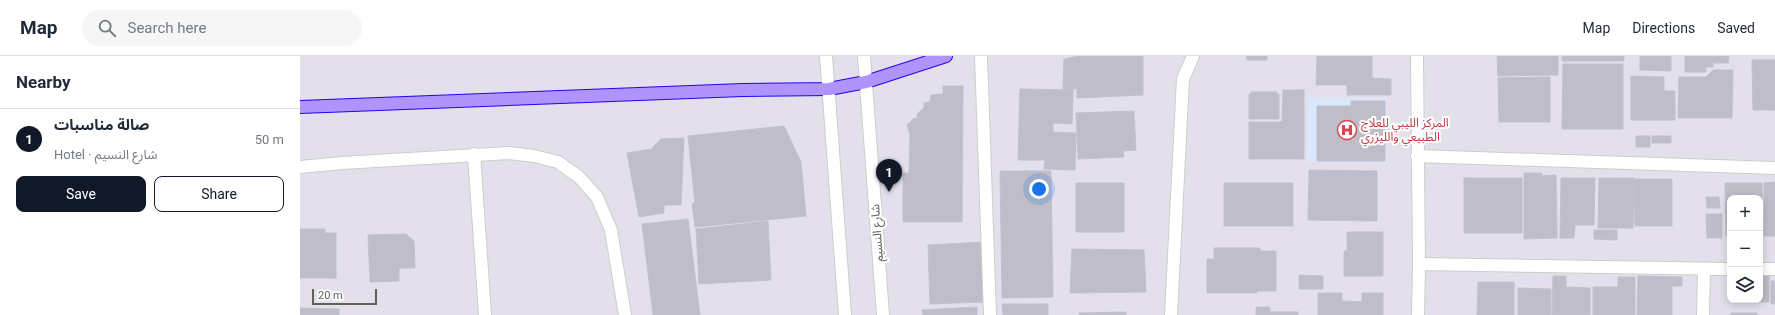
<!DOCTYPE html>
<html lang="en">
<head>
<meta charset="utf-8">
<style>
	:root { --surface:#fff; --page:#f6f6f7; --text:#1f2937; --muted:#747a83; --line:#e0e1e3; --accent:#111827 }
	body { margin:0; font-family:Roboto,"Noto Sans Arabic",sans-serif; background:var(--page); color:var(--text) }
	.controls { position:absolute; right:12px; bottom:12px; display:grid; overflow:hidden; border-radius:8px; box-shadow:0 2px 10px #0003 }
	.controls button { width:36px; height:36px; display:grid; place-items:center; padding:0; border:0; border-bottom:1px solid var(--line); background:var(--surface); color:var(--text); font:20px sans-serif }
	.scale { position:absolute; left:12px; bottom:10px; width:65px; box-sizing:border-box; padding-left:4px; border:2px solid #616159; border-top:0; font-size:11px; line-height:14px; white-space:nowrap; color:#616159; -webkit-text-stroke:3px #fff; paint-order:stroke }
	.you { position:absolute; left:739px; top:133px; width:14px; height:14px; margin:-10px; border:3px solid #fff; border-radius:50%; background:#1a73e8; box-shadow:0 0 0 6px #1a73e833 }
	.badge { display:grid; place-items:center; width:26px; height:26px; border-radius:50%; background:var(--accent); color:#fff; font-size:13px; font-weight:700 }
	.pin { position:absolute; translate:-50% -33px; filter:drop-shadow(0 1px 2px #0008) }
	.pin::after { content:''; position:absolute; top:21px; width:14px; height:12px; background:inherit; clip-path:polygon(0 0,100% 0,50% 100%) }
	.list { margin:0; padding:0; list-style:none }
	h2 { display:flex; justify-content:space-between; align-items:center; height:52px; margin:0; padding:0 16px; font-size:17px }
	h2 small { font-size:13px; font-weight:400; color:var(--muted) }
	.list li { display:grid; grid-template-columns:26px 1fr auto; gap:12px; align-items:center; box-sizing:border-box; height:56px; padding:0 16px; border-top:1px solid var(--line) }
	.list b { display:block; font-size:15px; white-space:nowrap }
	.list p { margin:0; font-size:13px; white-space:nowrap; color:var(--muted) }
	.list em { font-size:13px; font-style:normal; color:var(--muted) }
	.actions { display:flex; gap:8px; padding:12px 16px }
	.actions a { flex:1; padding:9px 0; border:1px solid var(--accent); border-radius:8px; text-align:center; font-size:14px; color:var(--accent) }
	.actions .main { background:var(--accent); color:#fff }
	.icon { flex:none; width:22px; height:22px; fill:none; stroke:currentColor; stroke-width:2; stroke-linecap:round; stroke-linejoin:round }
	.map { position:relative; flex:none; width:1475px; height:259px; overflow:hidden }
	header { display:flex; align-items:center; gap:24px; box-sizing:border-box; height:56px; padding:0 20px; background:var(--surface); border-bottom:1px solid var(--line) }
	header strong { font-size:19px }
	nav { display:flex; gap:22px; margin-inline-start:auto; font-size:14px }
	.search { width:280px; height:36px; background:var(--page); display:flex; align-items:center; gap:10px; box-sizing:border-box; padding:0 14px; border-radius:22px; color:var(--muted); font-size:15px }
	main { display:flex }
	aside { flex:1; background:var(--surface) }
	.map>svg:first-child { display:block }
	.medical { fill:#dbe8fb }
	.building { fill:#bfbdc7; stroke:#c2bfd1 }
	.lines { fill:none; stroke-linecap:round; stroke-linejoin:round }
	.minor-casing { stroke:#cdcec7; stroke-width:14 }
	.tertiary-casing { stroke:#cdcec7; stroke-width:14 }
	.trunk-casing { stroke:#2800ec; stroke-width:14 }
	.minor { stroke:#fff; stroke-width:12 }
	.tertiary { stroke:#fff; stroke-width:12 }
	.trunk { stroke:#b094fe; stroke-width:12 }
	.labels { text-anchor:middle; stroke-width:4; stroke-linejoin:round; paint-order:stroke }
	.health-label { font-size:12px; fill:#be3a42; stroke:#fff; text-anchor:start }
	.street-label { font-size:12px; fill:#616159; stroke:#fff }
</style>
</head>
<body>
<header>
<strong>Map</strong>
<div class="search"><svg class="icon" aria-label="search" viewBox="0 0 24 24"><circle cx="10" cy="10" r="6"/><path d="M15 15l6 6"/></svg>Search here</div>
<nav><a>Map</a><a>Directions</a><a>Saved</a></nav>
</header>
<main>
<aside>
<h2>Nearby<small></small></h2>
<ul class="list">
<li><span class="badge">1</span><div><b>صالة مناسبات</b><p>Hotel · شارع النسيم</p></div><em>50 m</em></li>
</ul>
<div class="actions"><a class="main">Save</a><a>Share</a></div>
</aside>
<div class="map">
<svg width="1475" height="259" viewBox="0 0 1475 259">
	<rect width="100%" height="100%" fill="#e3e0ec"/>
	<path class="medical" d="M1008,41l79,1 -1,65 -79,-1z"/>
	<path class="building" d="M779,0h64v39l-66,3v-9h-14l1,-30z
		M947,0h20v4h-20z
		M1017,0h55v22l19,1v16h-44v-10h-31z
		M1197,0h61v19l-60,1z
		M1262,0h62v5h-62z
		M1340,0h31v15l-31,-1z
		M1385,0h44l-1,7h-15v4h-7v5h-21z
		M1452,4h23v50h-22z
		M1263,8h60v65h-61z
		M1413,14h20l-1,48h-54l1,-41h27z
		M1331,20l33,1v14h11v29h-44z
		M1250,21v45h-51l-1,-44z
		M643,30h20l-1,136h-59v-49h6l1,-38 -3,-10 7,-7 3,1v-5l7,-6v-5l6,-1 1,-7 12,-1z
		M720,33l53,1 -1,34 -19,-1v9l23,1 -1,37 -31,-1 1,-9h-27z
		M983,34h21v69h-55v-37h33z
		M951,36h26v2h2v25h-30v-25h2z
		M1051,45h34v60h-68v-55h34z
		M834,55l2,39 -13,1 1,6 -46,2 -2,-46z
		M484,70l17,36 5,54 -111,11 -3,-24h3l-7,-67z
		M1336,80h14v11h-14z
		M1352,80h19v7h-19z
		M384,82l-3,67h-17v8l-25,4 -12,-64 24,-4 10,-10z
		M1009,114l68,1v50l-69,-1z
		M700,115h51l2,126 -51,1z
		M1224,117h18v3l14,-1 1,63 -33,1z
		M1164,122h58v55h-58z
		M1261,122h34l-1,47h-19l-1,13h-14z
		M1299,122h35l-1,50h-35z
		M1334,123h38v47h-37z
		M1475,126v54h-11v-53z
		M776,127h48v49h-48z
		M924,127h69v43h-69z
		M1425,127h37l1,53h-3v-38h-30v38h-4z
		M1406,141h13l1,11h-13z
		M1406,158h16v24h-15z
		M388,163l12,96h-47l-11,-91z
		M468,165l3,59 -72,4 -3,-55z
		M0,173h25v4h11v45h-36z
		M1294,174h23v10l-23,-1z
		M1047,176h36v44h-39v-25h3z
		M106,178l8,7 1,27h-16v13l-29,1 -2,-47z
		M684,186l2,60 -56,2 -2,-59z
		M914,192h46v3h16v40h-19v2h-50v-34h7z
		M772,193l72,1 2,42 -76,1z
		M999,219l24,1v13h-24z
		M1460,219h9v27h-35v-2h26z
		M1253,220h13v11l24,1v27h-38z
		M1338,220l44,1v9h-10v29h-35z
		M1318,221h17v38h-42v-28h25z
		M1471,225h4v23h-4z
		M1178,226h36v33h-37z
		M1218,232l33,1v26h-33z
		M1018,237h24v8l20,1v-9h21v22h-65z
		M702,248h46v11h-45z
		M677,251v8h-54l-1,-5z
		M956,251h14v5h28v3h-42z
		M0,252l39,1v6h-39z
		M826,256v3h-47v-2z
		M1431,257h26v2h-26z"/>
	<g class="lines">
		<defs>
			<path id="minor" d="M681,0l9,259
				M1117,0l2,208 -1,51
				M174,98l11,161
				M1117,100l358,12
				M0,111l42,-4 167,-10 25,3 24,6 21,15 18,20 14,33 14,85
				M1119,208l311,5
				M1460,213h15
				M871,259l12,-236 10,-23
				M1403,259l1,-46"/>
			<path id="tertiary" d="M526,0l19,259
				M564,0l19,259"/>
			<path id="trunk" d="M0,51l443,-17 86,-1 37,-7 80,-26"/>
		</defs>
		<use href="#minor" class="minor-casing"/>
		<use href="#tertiary" class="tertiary-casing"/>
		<use href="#trunk" class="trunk-casing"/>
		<use href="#minor" class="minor"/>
		<use href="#tertiary" class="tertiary"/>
		<use href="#trunk" class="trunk"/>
	</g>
	<defs>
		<symbol id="hospital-ring" viewBox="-11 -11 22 22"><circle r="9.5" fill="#fff" stroke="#e0444e" stroke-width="1.5"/><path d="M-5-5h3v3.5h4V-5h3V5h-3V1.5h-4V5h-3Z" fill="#e0444e"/></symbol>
	</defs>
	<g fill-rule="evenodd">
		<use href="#hospital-ring" x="1036" y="63" width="22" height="22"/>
	</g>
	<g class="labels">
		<g class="health-label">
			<text x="1061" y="71">المركز الليبي للعلاج<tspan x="1061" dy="14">الطبيعي والليزري</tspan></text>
		</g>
		<g class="street-label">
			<text transform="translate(577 177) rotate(-94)" y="4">شارع النسيم</text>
		</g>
	</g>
</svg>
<div class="controls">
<button>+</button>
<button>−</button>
<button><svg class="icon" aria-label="layers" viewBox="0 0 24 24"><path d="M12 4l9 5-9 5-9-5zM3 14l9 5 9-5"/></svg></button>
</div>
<div class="scale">20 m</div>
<div class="you"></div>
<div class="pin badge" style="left:589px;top:136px">1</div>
</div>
</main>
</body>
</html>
